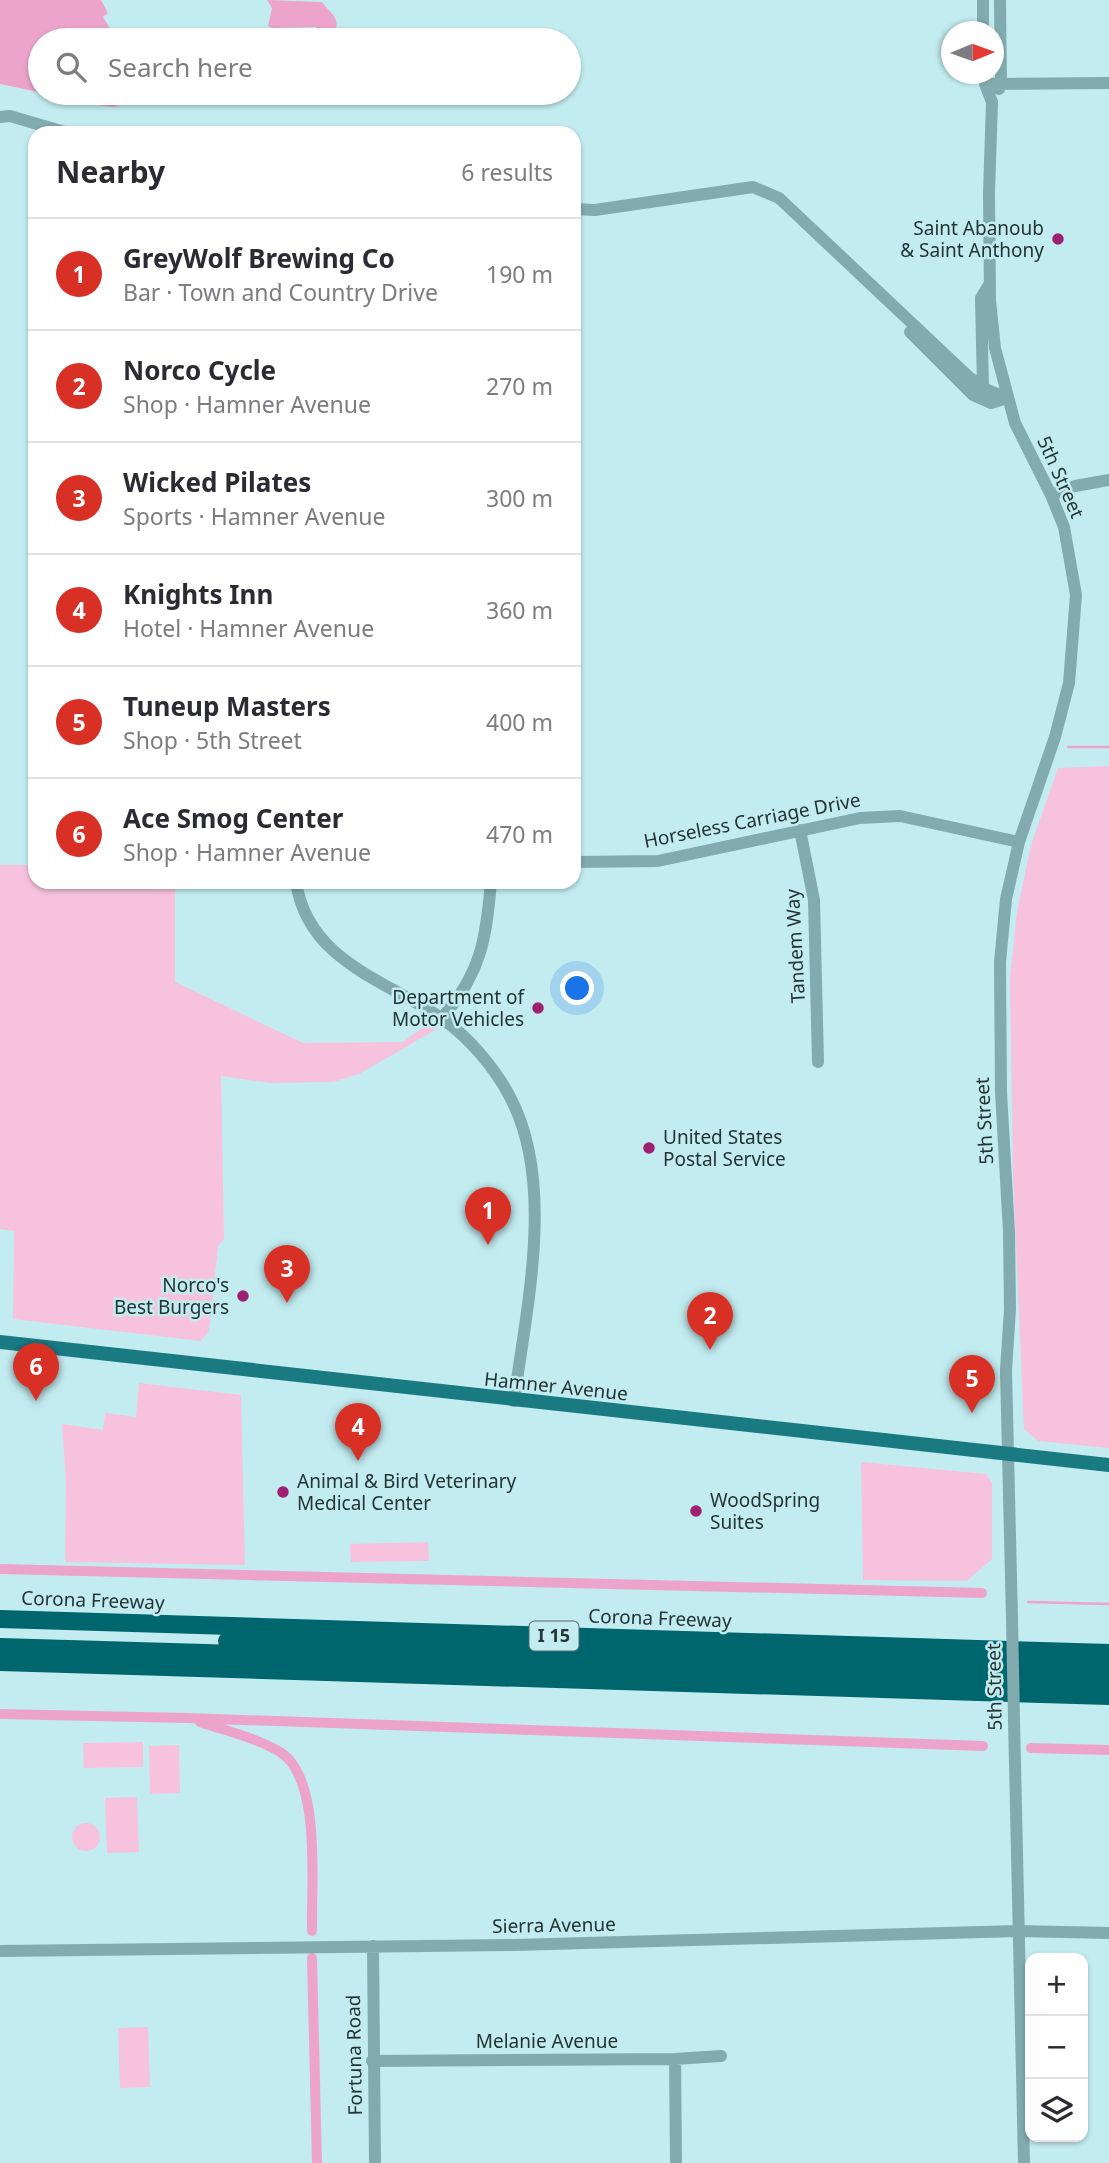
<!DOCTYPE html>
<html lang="en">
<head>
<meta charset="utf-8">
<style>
	:root { --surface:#fff; --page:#f7f7f7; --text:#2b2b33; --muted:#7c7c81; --line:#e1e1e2; --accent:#d93025 }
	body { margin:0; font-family:"Noto Sans",sans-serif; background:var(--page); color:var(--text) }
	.controls { position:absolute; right:21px; bottom:21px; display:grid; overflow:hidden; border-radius:14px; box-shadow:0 2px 5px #0004 }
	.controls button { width:63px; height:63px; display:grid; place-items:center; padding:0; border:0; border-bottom:2px solid var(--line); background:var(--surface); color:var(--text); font:35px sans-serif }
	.compass { position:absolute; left:941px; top:21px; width:63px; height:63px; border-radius:50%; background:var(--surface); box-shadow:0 2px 5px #0004; rotate:89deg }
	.you { position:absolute; left:578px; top:989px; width:24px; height:24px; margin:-18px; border:5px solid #fff; border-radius:50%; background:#1a73e8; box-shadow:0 0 0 10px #1a73e833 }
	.badge { display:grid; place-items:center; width:46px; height:46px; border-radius:50%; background:var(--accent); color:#fff; font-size:23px; font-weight:700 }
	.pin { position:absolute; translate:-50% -58px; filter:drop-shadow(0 2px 4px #0008) }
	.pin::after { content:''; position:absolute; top:37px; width:24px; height:21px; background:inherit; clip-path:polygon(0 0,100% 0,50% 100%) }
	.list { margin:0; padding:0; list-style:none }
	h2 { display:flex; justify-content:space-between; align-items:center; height:91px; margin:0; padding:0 28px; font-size:30px }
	h2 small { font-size:23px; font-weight:400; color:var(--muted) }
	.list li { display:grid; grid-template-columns:46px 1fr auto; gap:21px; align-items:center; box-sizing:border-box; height:112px; padding:0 28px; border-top:2px solid var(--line) }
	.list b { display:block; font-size:26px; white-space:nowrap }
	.list p { margin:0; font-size:23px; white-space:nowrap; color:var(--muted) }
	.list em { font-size:23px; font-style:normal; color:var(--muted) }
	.icon { flex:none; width:38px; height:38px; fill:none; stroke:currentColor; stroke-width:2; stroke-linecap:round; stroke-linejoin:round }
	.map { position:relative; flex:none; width:1109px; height:2163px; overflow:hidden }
	.search { position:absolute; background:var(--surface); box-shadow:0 2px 5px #0004; left:28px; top:28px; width:553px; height:77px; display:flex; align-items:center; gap:18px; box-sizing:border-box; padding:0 24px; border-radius:38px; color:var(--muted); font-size:26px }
	.panel { position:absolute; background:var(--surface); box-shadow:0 2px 5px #0004; left:28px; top:126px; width:553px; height:763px; border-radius:21px }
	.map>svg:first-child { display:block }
	.green { fill:#f7c2dd }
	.water { fill:#eda4ca }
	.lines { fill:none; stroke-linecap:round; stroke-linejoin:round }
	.stream { stroke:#eda4ca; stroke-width:2.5 }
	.canal { stroke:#eda4ca; stroke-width:10 }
	.minor { stroke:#82abaf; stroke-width:12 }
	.major { stroke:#1a7a82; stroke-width:14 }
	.highway { stroke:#00666d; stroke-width:18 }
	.minor-bridge { stroke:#82abaf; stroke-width:12 }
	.poi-dot { fill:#9f1f71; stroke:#c3ecf0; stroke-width:2.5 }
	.labels { text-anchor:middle; stroke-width:5; stroke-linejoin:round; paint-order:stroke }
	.shield { fill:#c3ecf0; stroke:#536b6d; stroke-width:2 }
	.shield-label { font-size:18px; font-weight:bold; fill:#233435 }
	.poi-label { font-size:19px; fill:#233435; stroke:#c3ecf0; text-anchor:end }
	.street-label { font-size:19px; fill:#233435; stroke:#c3ecf0 }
</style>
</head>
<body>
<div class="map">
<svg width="1109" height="2163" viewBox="0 0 1109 2163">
	<rect width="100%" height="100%" fill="#c3ecf0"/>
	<path class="green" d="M1109,766v682l-71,-7 -14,-12 -11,-254 -3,-197 7,-66 14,-67 27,-77z
		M0,865h35v17h140v100l128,61 100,-1 24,-18 10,5 -78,45 -26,8 -62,1 -50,-7 3,163 -6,7 -9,85 -8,10 -188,-22 1,-88 -14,-2z
		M139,1383l102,12 4,170 -180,-3 1,-80 -4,-58 41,6 2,-17 31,4z
		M861,1462l125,12 6,9v76l-25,22 -104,-1z
		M428,1542l1,19 -78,1 -1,-18z
		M143,1742v25l-59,1 -1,-25z
		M179,1745l1,48 -30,1 -1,-48z
		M137,1797l2,55 -32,1 -2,-55z
		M72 1837a14 14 0 1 1 28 0a14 14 0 1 1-28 0Z
		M148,2027l2,60 -30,1 -2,-60z"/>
	<path class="water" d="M0,0h101l7,13 -5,4 14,23h-77v53h101l-2,4 -25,10 -42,-5 -5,2 -29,-12 -38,-8z
		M267,0l55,2c7,10 19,16 13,29l-10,2 -3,4 -6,-10 -44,1 -4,-2 4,-18z"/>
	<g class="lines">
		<path class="stream" d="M1068,747h41
			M1028,1602l81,2"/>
		<path class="canal" d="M0,1569l982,24
			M0,1714l187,4 796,28
			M200,1722c26,9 57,16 80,30 42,26 31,133 32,179
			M1031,1748l78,2
			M312,1958l5,205"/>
		<path class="minor" d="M983,0v32
			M984,74l1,10 7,18 -3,91 1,107 5,48 20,75 36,72 13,32 12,68 -7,88 -14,54 -36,105 -13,57 -6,63 1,130 8,140 1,77 -4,61 6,249
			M985,84l124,-1
			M999,89l2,-6 -1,-83
			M0,117l10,-1 58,17
			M574,209l21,1 158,-23 26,11 190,179 14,11 24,10
			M910,332l63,63 18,8 16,-5
			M983,388l-2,-90 9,-15
			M1051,495l24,-9 34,-6
			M800,830l14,70 4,162
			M574,862l84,-1 202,-43 40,-2 119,26
			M296,882c12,79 88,97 145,136 27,18 54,50 69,79 46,86 16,212 4,304
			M442,1018c39,-45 44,-78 49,-136
			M1014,1720l10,443
			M373,1946l2,217
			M0,1951l515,-6 503,-14 91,2
			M675,2059l1,104
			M372,2061l303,-2 46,-3"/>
		<path class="major" d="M0,1342l1109,123"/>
		<path class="highway" d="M0,1619l1109,34
			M227,1641l882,24
			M0,1647l1109,33
			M0,1662l1109,34"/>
		<path class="minor-bridge" d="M1012,1619l2,101"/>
	</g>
	<g class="poi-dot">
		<circle cx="1058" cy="239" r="7"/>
		<circle cx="538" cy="1008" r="7"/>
		<circle cx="649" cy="1148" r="7"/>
		<circle cx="243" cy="1296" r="7"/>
		<circle cx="283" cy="1492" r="7"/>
		<circle cx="696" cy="1511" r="7"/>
	</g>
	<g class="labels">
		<rect class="shield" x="529.5" y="1621.5" width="49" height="29" rx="5"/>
		<g class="shield-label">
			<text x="554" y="1642">I 15</text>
		</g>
		<g class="poi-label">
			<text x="1044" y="235">Saint Abanoub<tspan x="1044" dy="22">&amp; Saint Anthony</tspan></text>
			<text x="524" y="1004">Department of<tspan x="524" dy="22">Motor Vehicles</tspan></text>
			<text x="663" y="1144" text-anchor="start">United States<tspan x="663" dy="22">Postal Service</tspan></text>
			<text x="229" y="1292">Norco's<tspan x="229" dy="22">Best Burgers</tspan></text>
			<text x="297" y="1488" text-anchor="start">Animal &amp; Bird Veterinary<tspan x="297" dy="22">Medical Center</tspan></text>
			<text x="710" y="1507" text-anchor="start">WoodSpring<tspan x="710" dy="22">Suites</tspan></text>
		</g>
		<g class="street-label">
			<text transform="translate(1061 477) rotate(66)" y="7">5th Street</text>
			<text transform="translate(752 820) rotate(-11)" y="7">Horseless Carriage Drive</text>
			<text transform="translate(795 946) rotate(-93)" y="7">Tandem Way</text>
			<text transform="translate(984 1121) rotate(-93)" y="7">5th Street</text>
			<text transform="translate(556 1386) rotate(6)" y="7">Hamner Avenue</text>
			<text transform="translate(93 1600) rotate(2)" y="7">Corona Freeway</text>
			<text transform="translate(660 1618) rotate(2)" y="7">Corona Freeway</text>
			<text transform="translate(994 1687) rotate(-91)" y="7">5th Street</text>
			<text transform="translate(554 1925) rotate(-1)" y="7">Sierra Avenue</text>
			<text x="547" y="2048">Melanie Avenue</text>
			<text transform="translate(354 2055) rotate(-91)" y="7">Fortuna Road</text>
		</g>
	</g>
</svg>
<div class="controls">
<button>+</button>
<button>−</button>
<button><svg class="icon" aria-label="layers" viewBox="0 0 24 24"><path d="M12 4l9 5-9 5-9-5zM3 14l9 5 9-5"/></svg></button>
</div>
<svg class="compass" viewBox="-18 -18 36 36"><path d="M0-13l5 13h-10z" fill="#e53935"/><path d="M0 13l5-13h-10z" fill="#7c7c81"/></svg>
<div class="you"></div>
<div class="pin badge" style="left:488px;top:1245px">1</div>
<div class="pin badge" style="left:710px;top:1350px">2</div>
<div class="pin badge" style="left:287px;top:1303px">3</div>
<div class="pin badge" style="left:358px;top:1461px">4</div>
<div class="pin badge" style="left:972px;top:1413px">5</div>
<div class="pin badge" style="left:36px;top:1401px">6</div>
<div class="search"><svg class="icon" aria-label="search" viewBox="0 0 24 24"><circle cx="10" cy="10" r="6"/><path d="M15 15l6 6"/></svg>Search here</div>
<section class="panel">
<h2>Nearby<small>6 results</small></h2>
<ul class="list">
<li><span class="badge">1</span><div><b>GreyWolf Brewing Co</b><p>Bar · Town and Country Drive</p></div><em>190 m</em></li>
<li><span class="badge">2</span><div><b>Norco Cycle</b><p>Shop · Hamner Avenue</p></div><em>270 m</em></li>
<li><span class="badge">3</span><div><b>Wicked Pilates</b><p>Sports · Hamner Avenue</p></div><em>300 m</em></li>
<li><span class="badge">4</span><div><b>Knights Inn</b><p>Hotel · Hamner Avenue</p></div><em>360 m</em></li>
<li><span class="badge">5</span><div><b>Tuneup Masters</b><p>Shop · 5th Street</p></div><em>400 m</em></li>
<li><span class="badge">6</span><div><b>Ace Smog Center</b><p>Shop · Hamner Avenue</p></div><em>470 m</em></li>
</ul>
</section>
</div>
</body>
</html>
